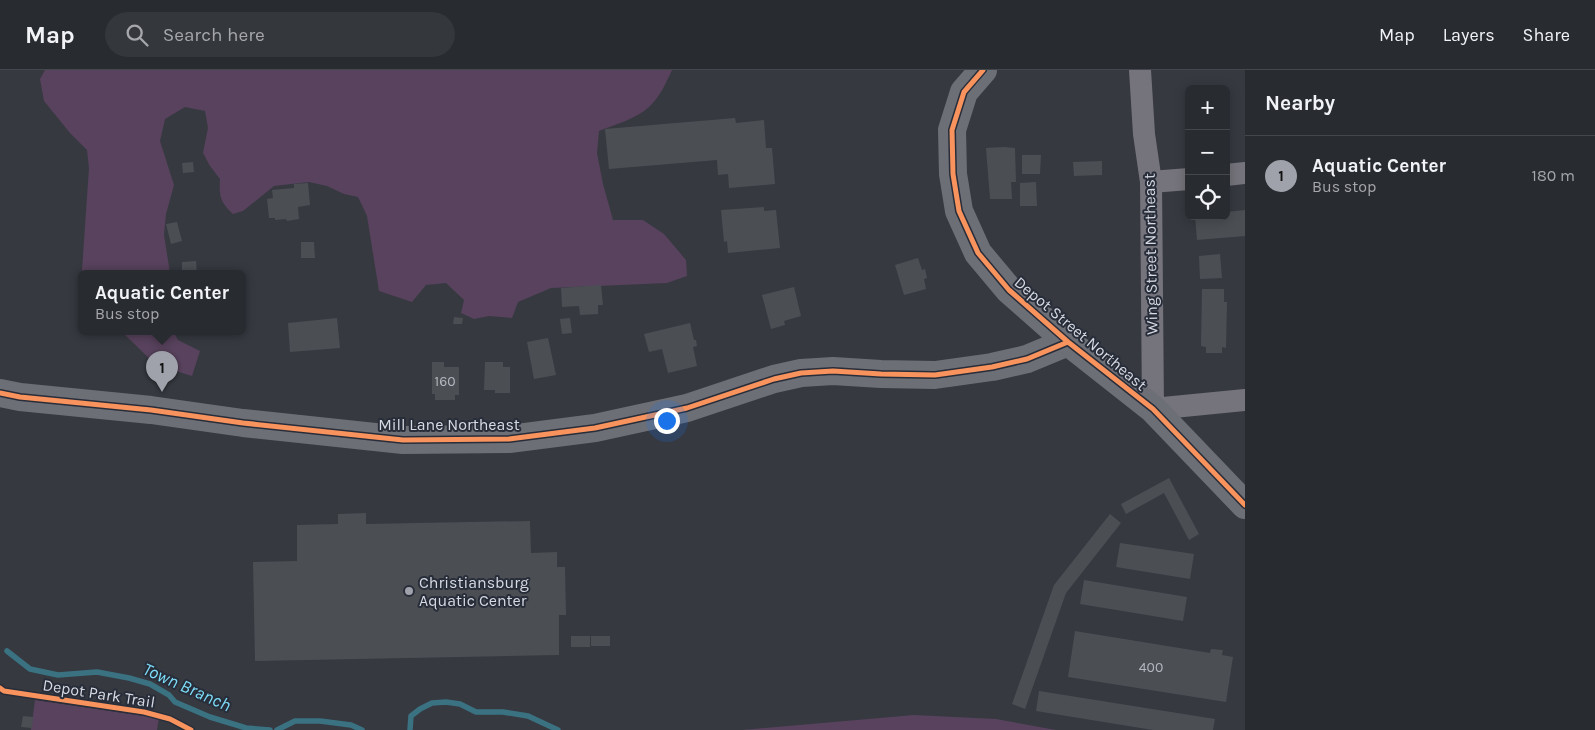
<!DOCTYPE html>
<html lang="en">
<head>
<meta charset="utf-8">
<style>
	:root { --surface:#282b30; --page:#34373c; --text:#f1f3f6; --muted:#a5a7ab; --line:#44474c; --accent:#9fa2aa }
	body { margin:0; font-family:Karla,sans-serif; background:var(--page); color:var(--text) }
	.controls { position:absolute; right:15px; top:15px; display:grid; overflow:hidden; border-radius:8px; box-shadow:0 2px 12px #0003 }
	.controls button { width:45px; height:45px; display:grid; place-items:center; padding:0; border:0; border-bottom:1px solid var(--line); background:var(--surface); color:var(--text); font:25px sans-serif }
	.you { position:absolute; left:666px; top:350px; width:18px; height:18px; margin:-12px; border:4px solid #fff; border-radius:50%; background:#1a73e8; box-shadow:0 0 0 8px #1a73e833 }
	.badge { display:grid; place-items:center; width:32px; height:32px; border-radius:50%; background:var(--accent); color:#111; font-size:16px; font-weight:700 }
	.pin { position:absolute; translate:-50% -41px; filter:drop-shadow(0 1px 2px #0008) }
	.pin::after { content:''; position:absolute; top:26px; width:18px; height:15px; background:inherit; clip-path:polygon(0 0,100% 0,50% 100%) }
	.popup { position:absolute; left:78px; top:200px; width:168px; height:65px; box-sizing:border-box; display:grid; place-content:center; border-radius:8px; background:var(--surface); filter:drop-shadow(0 1px 4px #0005); font-size:16px; white-space:nowrap; color:var(--muted) }
	.popup b { font-size:19px; color:var(--text) }
	.popup::after { content:''; position:absolute; left:50%; top:100%; margin-left:-10px; border:10px solid transparent; border-top-color:var(--surface) }
	.list { margin:0; padding:0; list-style:none }
	h2 { display:flex; justify-content:space-between; align-items:center; height:65px; margin:0; padding:0 20px; font-size:21px }
	h2 small { font-size:16px; font-weight:400; color:var(--muted) }
	.list li { display:grid; grid-template-columns:32px 1fr auto; gap:15px; align-items:center; box-sizing:border-box; height:80px; padding:0 20px; border-top:1px solid var(--line) }
	.list b { display:block; font-size:19px; white-space:nowrap }
	.list p { margin:0; font-size:16px; white-space:nowrap; color:var(--muted) }
	.list em { font-size:16px; font-style:normal; color:var(--muted) }
	.icon { flex:none; width:28px; height:28px; fill:none; stroke:currentColor; stroke-width:2; stroke-linecap:round; stroke-linejoin:round }
	.map { position:relative; flex:none; width:1245px; height:660px; overflow:hidden }
	header { display:flex; align-items:center; gap:30px; box-sizing:border-box; height:70px; padding:0 25px; background:var(--surface); border-bottom:1px solid var(--line) }
	header strong { font-size:24px }
	nav { display:flex; gap:28px; margin-inline-start:auto; font-size:18px }
	.search { width:350px; height:45px; background:var(--page); display:flex; align-items:center; gap:12px; box-sizing:border-box; padding:0 18px; border-radius:28px; color:var(--muted); font-size:19px }
	main { display:flex }
	aside { flex:1; background:var(--surface) }
	.map>svg:first-child { display:block }
	.green { fill:#58425d }
	.lines { fill:none; stroke-linecap:round; stroke-linejoin:round }
	.stream { stroke:#3a7282; stroke-width:5.5 }
	.building { fill:#4b4f54 }
	.street { stroke:#75747c; stroke-width:22 }
	.secondary { stroke:#6d6f76; stroke-width:28 }
	.cycleway-casing { stroke:#282d3a; stroke-width:8 }
	.cycleway { stroke:#f8935d; stroke-width:5 }
	.poi-dot { fill:#9fa2aa; stroke:#282d3a; stroke-width:2 }
	.labels { text-anchor:middle; stroke-width:4; stroke-linejoin:round; paint-order:stroke }
	.number-label { font-size:14px; fill:#b4b7bf }
	.street-label { font-size:16px; fill:#d7dae3; stroke:#282d3a }
	.poi-label { font-size:16px; fill:#d7dae3; stroke:#282d3a; text-anchor:start }
	.water-label { font-size:18px; font-style:italic; fill:#7dddf8; stroke:#282d3a }
</style>
</head>
<body>
<header>
<strong>Map</strong>
<div class="search"><svg class="icon" aria-label="search" viewBox="0 0 24 24"><circle cx="10" cy="10" r="6"/><path d="M15 15l6 6"/></svg>Search here</div>
<nav><a>Map</a><a>Layers</a><a>Share</a></nav>
</header>
<main>
<div class="map">
<svg width="1245" height="660" viewBox="0 0 1245 660">
	<rect width="100%" height="100%" fill="#363940"/>
	<path class="green" d="M45,0h627c-6,13 -12,27 -23,37 -13,12 -33,17 -50,24l-2,22 6,31 10,36h30l21,14 22,26 1,16 -20,7 -116,5 -33,14 -6,16 -23,-2 -15,3 -13,-6 3,-13 -18,-17 -20,2 -14,17 -33,-11 -12,-75 -9,-19 -14,-3 -17,-8 -18,-4 -35,4 -31,25 -10,3c-13,-12 -14,-18 -13,-35l-10,-13 -7,-13 5,-25 -3,-17 -20,-4 -20,12 -5,22 14,44 -8,29 -2,21 6,38h-86l-2,-3 7,-102 -2,-18 -17,-17 -26,-32 -4,-22z
		M121,261h52l5,9 22,11 -8,25 -36,-11z
		M35,630l124,18 -2,12h-126z
		M914,645l82,4 60,11h-314z"/>
	<g class="lines">
		<path class="stream" d="M7,581l23,18 28,6 39,-3 32,6 21,6 19,11 6,7 35,15 36,11 24,2
			M277,660l18,-9h25l31,4 11,5
			M410,660l1,-14 9,-7 12,-6 14,-1 14,2 16,8h27l25,4 30,14"/>
	</g>
	<path class="building" d="M735,48l1,5 28,-3 2,28h6l3,36 -46,4 -1,-14 -10,1 -1,-15 -108,9 -4,-40z
		M1004,77l11,1 1,34h-5l1,17h-22l-4,-51z
		M1022,85h19l-1,19h-18z
		M1102,91v14l-28,1 -1,-14z
		M193,92l1,10 -11,1 -1,-10z
		M1036,112l1,24h-17v-23z
		M308,113l2,22 -12,2 1,12 -12,2 -1,-2 -11,1v-2h-6l-2,-19 6,-1 -1,-8 22,-2v-4z
		M764,137v4l12,-1 4,38 -52,5 -1,-12 -3,1 -3,-32z
		M1245,140v26l-48,4 -2,-24h31v-4z
		M177,152l5,19 -11,3 -5,-20z
		M301,172h13l1,16h-14z
		M1220,184l2,24 -22,1 -1,-23z
		M918,188l4,12 3,-1 2,9 -3,1 2,10 -22,6 -9,-30z
		M196,191l1,12h-15v-11z
		M601,215l2,20h-5v9l-18,1 -1,-9 -17,1 -1,-19z
		M794,217l7,29 -17,5 1,4 -14,4 -9,-34z
		M1202,219h22v13h3l-1,46 -4,-1v6h-16v-6l-5,-1z
		M454,247l9,1 -1,6h-9z
		M337,248l3,30 -50,4 -2,-29z
		M570,248l2,15 -10,1 -2,-15z
		M690,253l4,17h2l1,6 -4,1 4,19 -29,7 -6,-24 -13,3 -5,-18z
		M548,268l8,37 -22,4 -7,-37z
		M432,292h12v5h15v28h-4v5h-20v-6h-3z
		M485,292h18v5h7v26h-15v-3h-11z
		M1169,408l30,56 -10,6 -25,-47 -38,21 -5,-10z
		M366,443v11l164,-3 1,32 26,-1v15h8l1,48h-7v40l-304,6 -2,-99 44,-1v-36l41,-1v-10z
		M1110,444l11,9 -55,70 -41,116 -13,-5 42,-119z
		M1120,473l74,11 -4,25 -74,-12z
		M1084,510l103,17 -4,24 -103,-17z
		M1075,561l135,22 1,-4 12,1 -1,5 11,2 -7,45 -158,-25z
		M571,566h19v11h-19z
		M591,566h19v10h-19z
		M1039,621l176,28 -2,11h-60l-117,-19z
		M23,646l10,1 -1,11 -11,-1z"/>
	<g class="lines">
		<path class="street" d="M1140,0l4,64 7,48 2,227 92,-9
			M1226,105l19,-2
			M1151,112l38,-3"/>
		<path class="secondary" d="M983,0l-19,22 -12,38 1,44 6,37 19,42 31,37 59,52 85,67 92,96
			M0,323l20,4 131,13 92,13 160,17 106,-1 86,-11 92,-20 87,-29 27,-6 32,-2 48,3 54,1 57,-8 35,-8 41,-17"/>
		<defs>
			<path id="cycleway" d="M983,0l-19,22 -12,38 1,44 6,37 19,42 31,37 59,52 85,67 92,96
				M0,323l20,4 131,13 92,13 160,17 106,-1 86,-11 92,-20 87,-29 27,-6 32,-2 48,3 54,1 57,-8 35,-8 41,-17
				M0,618l4,3 140,21 26,7 21,11"/>
		</defs>
		<use href="#cycleway" class="cycleway-casing"/>
		<use href="#cycleway" class="cycleway"/>
	</g>
	<circle class="poi-dot" cx="409" cy="521" r="5"/>
	<g class="labels">
		<g class="number-label">
			<text x="445" y="316">160</text>
			<text x="1151" y="602">400</text>
		</g>
		<g class="street-label">
			<text transform="translate(1150 184) rotate(-91)" y="6">Wing Street Northeast</text>
			<text transform="translate(1081 263) rotate(40)" y="6">Depot Street Northeast</text>
			<text x="449" y="360">Mill Lane Northeast</text>
			<text transform="translate(99 623) rotate(9)" y="6">Depot Park Trail</text>
		</g>
		<g class="poi-label">
			<text x="419" y="518">Christiansburg<tspan x="419" dy="18">Aquatic Center</tspan></text>
		</g>
		<g class="water-label">
			<text transform="translate(187 617) rotate(24)" y="6">Town Branch</text>
		</g>
	</g>
</svg>
<div class="controls">
<button>+</button>
<button>−</button>
<button><svg class="icon" aria-label="locate" viewBox="0 0 24 24"><circle cx="12" cy="12" r="6"/><path d="M12 2v4M12 18v4M2 12h4M18 12h4"/></svg></button>
</div>
<div class="you"></div>
<div class="pin badge" style="left:162px;top:322px">1</div>
<div class="popup"><b>Aquatic Center</b>Bus stop</div>
</div>
<aside>
<h2>Nearby<small></small></h2>
<ul class="list">
<li><span class="badge">1</span><div><b>Aquatic Center</b><p>Bus stop</p></div><em>180 m</em></li>
</ul>
</aside>
</main>
</body>
</html>
